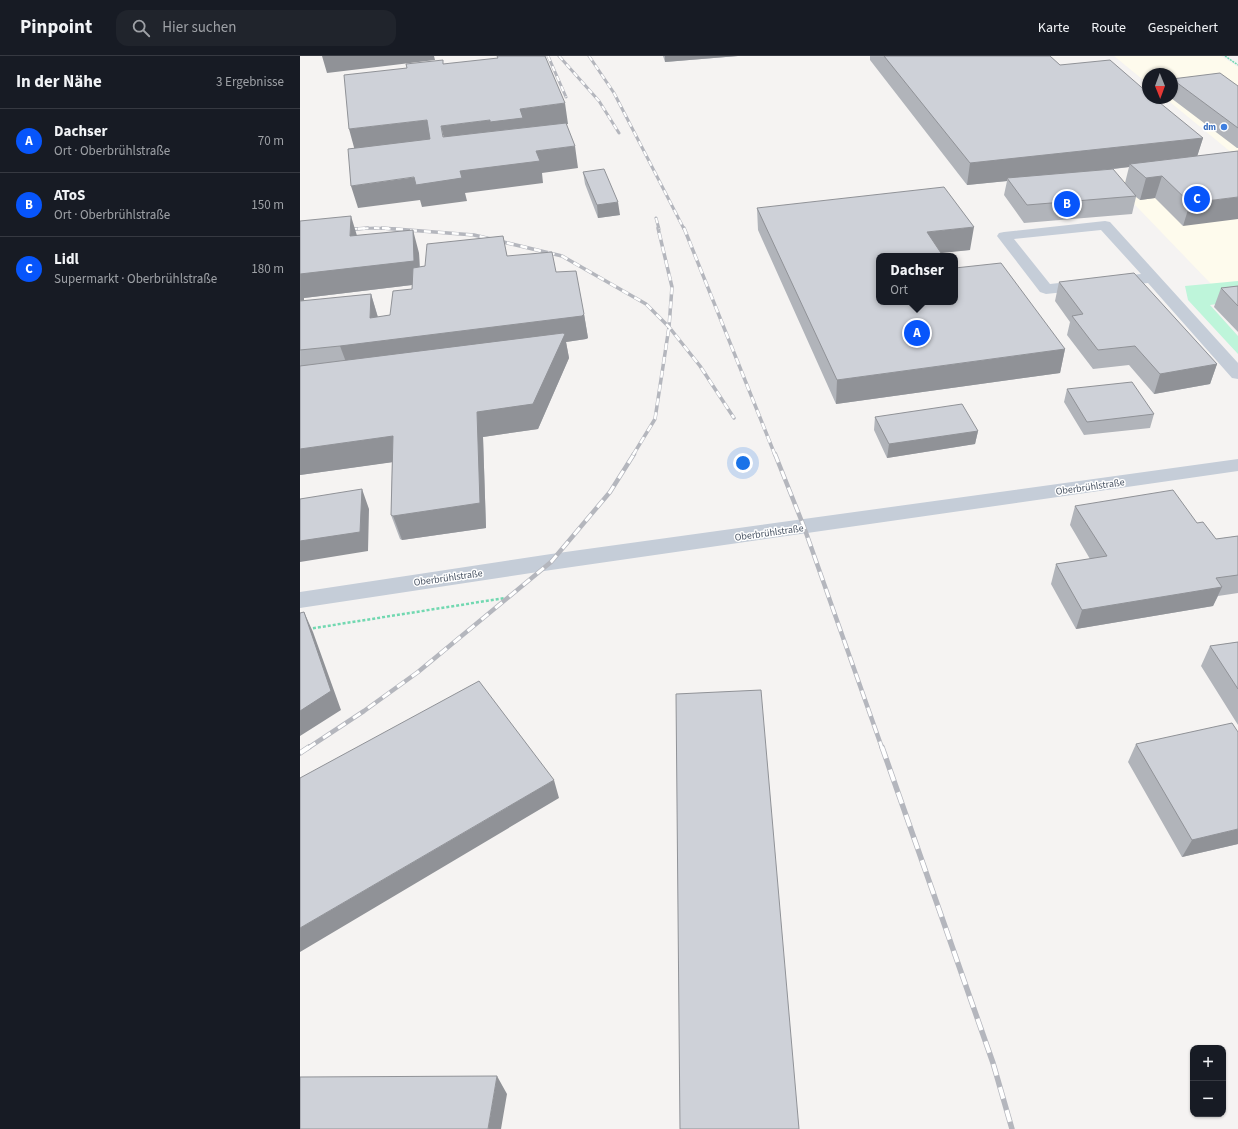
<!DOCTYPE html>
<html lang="de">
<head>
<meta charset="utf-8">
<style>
	:root { --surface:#171b24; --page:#20242c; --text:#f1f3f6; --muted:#9ea1a6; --line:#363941; --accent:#0755fb }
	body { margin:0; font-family:"Source Sans 3",sans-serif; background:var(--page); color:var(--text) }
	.controls { position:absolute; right:12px; bottom:12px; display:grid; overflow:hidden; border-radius:8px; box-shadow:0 1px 3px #0004 }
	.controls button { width:36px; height:36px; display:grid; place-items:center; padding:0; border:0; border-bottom:1px solid var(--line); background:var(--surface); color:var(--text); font:20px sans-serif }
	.compass { position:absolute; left:842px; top:12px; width:36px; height:36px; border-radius:50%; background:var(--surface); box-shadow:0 1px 3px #0004; rotate:179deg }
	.you { position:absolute; left:443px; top:407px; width:14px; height:14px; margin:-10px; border:3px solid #fff; border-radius:50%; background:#1a73e8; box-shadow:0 0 0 6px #1a73e833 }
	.badge { display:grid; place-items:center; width:26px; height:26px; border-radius:50%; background:var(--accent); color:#fff; font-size:13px; font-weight:700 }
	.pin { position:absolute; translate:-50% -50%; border:2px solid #fff; box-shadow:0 1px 4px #0006 }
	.popup { position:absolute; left:576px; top:197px; width:82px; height:52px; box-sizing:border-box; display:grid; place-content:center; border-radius:8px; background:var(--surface); filter:drop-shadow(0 1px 3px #0005); font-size:13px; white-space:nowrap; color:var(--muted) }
	.popup b { font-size:15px; color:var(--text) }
	.popup::after { content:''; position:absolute; left:50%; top:100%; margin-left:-8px; border:8px solid transparent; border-top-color:var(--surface) }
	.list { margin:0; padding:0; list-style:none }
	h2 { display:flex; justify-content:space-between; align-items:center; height:52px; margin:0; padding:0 16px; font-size:17px }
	h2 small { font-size:13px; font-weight:400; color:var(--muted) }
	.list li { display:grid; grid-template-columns:26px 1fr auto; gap:12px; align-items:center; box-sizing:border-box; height:64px; padding:0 16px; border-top:1px solid var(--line) }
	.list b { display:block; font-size:15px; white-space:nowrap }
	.list p { margin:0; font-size:13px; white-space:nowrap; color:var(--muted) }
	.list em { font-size:13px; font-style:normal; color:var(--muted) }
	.icon { flex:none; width:22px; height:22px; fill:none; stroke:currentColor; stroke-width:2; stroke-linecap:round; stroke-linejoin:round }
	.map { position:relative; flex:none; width:938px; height:1073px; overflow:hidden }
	header { display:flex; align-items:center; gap:24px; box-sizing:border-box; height:56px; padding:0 20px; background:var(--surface); border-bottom:1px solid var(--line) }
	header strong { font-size:19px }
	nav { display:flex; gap:22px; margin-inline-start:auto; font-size:14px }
	.search { width:280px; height:36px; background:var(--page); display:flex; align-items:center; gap:10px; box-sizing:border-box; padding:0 14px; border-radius:12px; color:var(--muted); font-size:15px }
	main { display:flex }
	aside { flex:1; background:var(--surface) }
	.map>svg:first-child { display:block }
	.commercial { fill:#fefbed }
	.green { fill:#bef5da }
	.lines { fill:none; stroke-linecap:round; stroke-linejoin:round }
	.path-far1 { stroke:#72d8b1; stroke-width:1.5; stroke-dasharray:2 1; stroke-linecap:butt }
	.path { stroke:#72d8b1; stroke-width:2.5; stroke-dasharray:3 2; stroke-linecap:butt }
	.minor { fill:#c5cdd8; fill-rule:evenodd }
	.rail-far3-casing { stroke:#b4b6bd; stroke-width:3 }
	.rail-far2-casing { stroke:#b4b6bd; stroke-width:3.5 }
	.rail-far1-casing { stroke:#b4b6bd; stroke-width:4.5 }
	.rail-casing { stroke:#b4b6bd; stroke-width:5.5 }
	.rail-far3 { stroke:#fff; stroke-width:2; stroke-dasharray:5.5; stroke-linecap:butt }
	.rail-far2 { stroke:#fff; stroke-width:2.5; stroke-dasharray:7; stroke-linecap:butt }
	.rail-far1 { stroke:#fff; stroke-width:3; stroke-dasharray:9; stroke-linecap:butt }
	.rail { stroke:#fff; stroke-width:4; stroke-dasharray:12; stroke-linecap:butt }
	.wall { fill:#b1b4ba; fill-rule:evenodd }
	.shaded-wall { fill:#909297 }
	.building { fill:#ced1d8; stroke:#909297 }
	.shop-dot { fill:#3f7fe0; stroke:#fff; stroke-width:1.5 }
	.labels { text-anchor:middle; stroke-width:3; stroke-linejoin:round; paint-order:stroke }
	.far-shop-label { font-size:9px; font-weight:bold; fill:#366cbe; stroke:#fff; text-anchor:end }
	.street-label { font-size:10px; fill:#485363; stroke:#fff }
</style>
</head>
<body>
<header>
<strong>Pinpoint</strong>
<div class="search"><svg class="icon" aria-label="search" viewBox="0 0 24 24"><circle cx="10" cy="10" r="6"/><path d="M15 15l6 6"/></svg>Hier suchen</div>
<nav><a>Karte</a><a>Route</a><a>Gespeichert</a></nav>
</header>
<main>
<aside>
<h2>In der Nähe<small>3 Ergebnisse</small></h2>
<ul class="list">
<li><span class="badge">A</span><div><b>Dachser</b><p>Ort · Oberbrühlstraße</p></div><em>70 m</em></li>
<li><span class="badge">B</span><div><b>AToS</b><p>Ort · Oberbrühlstraße</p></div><em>150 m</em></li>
<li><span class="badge">C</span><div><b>Lidl</b><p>Supermarkt · Oberbrühlstraße</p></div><em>180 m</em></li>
</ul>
</aside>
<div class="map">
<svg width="938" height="1073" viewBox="0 0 938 1073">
	<rect width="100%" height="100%" fill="#f5f3f2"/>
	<path class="commercial" d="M814,0h107l17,11v91l-73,-60h7v-24h-24v10z
		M938,112v113l-26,4 -99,-103z"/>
	<path class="green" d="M938,225v20l-28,4 28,31v18l-50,-54 -3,-14z"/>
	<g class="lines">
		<path class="path-far1" d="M925,0l13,9"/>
		<path class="path" d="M8,573l197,-31"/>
		<path class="minor" d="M805,165l5,1 128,141v16l-6,-1 -84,-95 -102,11 -6,-2 -43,-56 2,-3 5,-1zM801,174l40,44 -91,10 -36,-45z
			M938,403v12l-687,99 -251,38v-16l251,-38z"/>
		<defs>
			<path id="rail-far3" d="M248,0l18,41
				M259,0l40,45 20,32
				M289,0l25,37 70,136
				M356,162l3,11
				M52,173l23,-1 21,1"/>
			<path id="rail-far2" d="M82,172l92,7 88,21 84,48 23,23 31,39 34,52
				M384,172l91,227
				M44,174l24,-2
				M333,399l22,-36 14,-92 3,-40 -14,-59"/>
			<path id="rail-far1" d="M475,398l29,73 78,221
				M8,692l56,-37 54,-39 133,-110 59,-70 24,-38"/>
			<path id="rail" d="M582,691l111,316 19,66
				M0,697l9,-6"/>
		</defs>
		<use href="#rail-far3" class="rail-far3-casing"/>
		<use href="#rail-far2" class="rail-far2-casing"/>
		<use href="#rail-far1" class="rail-far1-casing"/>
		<use href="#rail" class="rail-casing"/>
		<use href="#rail-far3" class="rail-far3"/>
		<use href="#rail-far2" class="rail-far2"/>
		<use href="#rail-far1" class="rail-far1"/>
		<use href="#rail" class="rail"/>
	</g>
	<path class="wall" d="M363,0h75l-73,6z
		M570,0h180l10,9 143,73 -6,18 41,-5 -55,75 -28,-28 -15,2 -4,-3 -4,17 -108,9 -20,-28 3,-14 -40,4 -97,-125zM829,111l-4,16 -18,-13z
		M872,23l66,7v62h-1l-66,-50h1z
		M283,116l37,43 -22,3 -13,-34z
		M457,152l213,42 -91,6 186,93 -5,24 -224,31 -78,-174z
		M0,165l57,15 62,17 1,14 5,-1 78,-30 4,20 49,16 28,42 4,24 -2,1 -20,3 3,16 -31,71 -55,8 3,91 -84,12 -2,-1 -9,-24 1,-53 -92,13zM112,229v4l-22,26 -12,2 -7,-23 -67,7v-3z
		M759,226l158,82 -7,20 -56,10 -25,-29 -36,4 -26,-34 3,-13 -15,-21z
		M938,230v46l-24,-25 7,-19z
		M767,333l87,25 -4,14 -66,7 -20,-33z
		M575,361l103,14 -3,13 -88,14 -13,-28z
		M775,450l122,17 19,16 22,-3v57l-20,3 -5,10 -137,23 -25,-45 5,-20 34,-5 -20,-34z
		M938,586v83l-37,-59 9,-20z
		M836,688l102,100 -56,13 -54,-95z"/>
	<path class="shaded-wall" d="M22,0h112l1,4 -108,13z
		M365,0h73l-73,6z
		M265,47l3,21 -43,6 -31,13 -4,-21 30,-13z
		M127,64l5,21 -77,10 -6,-22z
		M190,64l4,21 -48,6 -5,-21z
		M903,82l-7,22 -66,4 -1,3 -120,13 -2,-2v3l-40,4 3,-22z
		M275,90l3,22 -36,5 1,10 -78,10 2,8 -45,6 -2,-7 -62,8 -7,-22 109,-15 76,-20z
		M862,120l-7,22 -15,2 6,-22z
		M938,141v22l-55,7 7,-23z
		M318,146l2,13 -22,3 -1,-13z
		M51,160l7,23 -8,-3z
		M674,171l-4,23 -46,5 3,-23z
		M113,174l6,23 1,31 -116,14v9h-4v-33z
		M71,238l7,24 206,-4 4,24 -2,1 -20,3 3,16 -31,71 -55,8 3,91 -84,12 -9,-24 87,-13 -131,-133 -9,-24 30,-28z
		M765,293l-5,24 -224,31 1,-24z
		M917,308l-7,20 -56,10 6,-20z
		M678,375l-3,13 -88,14 2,-14z
		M93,380l8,25 -101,14v-26z
		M62,433l7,20 -1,42 -68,11v-21z
		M922,531l-9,19 -137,23 6,-19z
		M4,556l9,20 28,78 -41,26v-25z
		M254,724l5,18 -259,154v-24z
		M938,773v15l-56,13 10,-17z
		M197,1020l10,18 -6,35h-13z"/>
	<path class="building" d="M197,0h48l20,47 -45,6 3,9 -33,4v-2l-49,6 2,11 123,-14 9,23 -39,5 4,10 -80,10 2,7 -46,7 -2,-8 -63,9 -3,-37 82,-10 -3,-19 -78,9 -5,-54 63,-7 -1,-4 37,-4v4l55,-6z
		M584,0h166l10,9 50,-5 38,33v5h6l49,40 -233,25z
		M920,17l18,13v42l-66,-49z
		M938,95v46l-48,6 -28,-27 -16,2 -16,-14z
		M304,113l14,33 -21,3 -14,-33z
		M813,113l23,27 -109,9 -20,-27z
		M644,131l30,40 -47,5 16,24h-64v46h76v-34l46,-5 64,86 -228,31 -80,-172z
		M51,160l-1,20 63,-6 1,31 -114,13v-53z
		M203,180l4,20 45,-4 4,20 20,-1 8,43 -2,2 -242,30 -40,4v-49l71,-7 -1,24 20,-3 3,-24 19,-2 1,-21 12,-2 2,-22z
		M834,217l83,91 -57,10 -25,-28 -37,4 -26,-34 11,-2 -24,-32z
		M938,230v20l-17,-18z
		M263,277l2,1 -32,70 -56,8 3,91 -87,13 -2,-1 2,-79 -93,13v-83z
		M832,326l22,32 -67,8 -20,-33z
		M662,348l16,27 -89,13 -14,-27z
		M62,433l-2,43 -60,9v-42z
		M873,434l24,33 6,-1 13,17 22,-3v39l-22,3 6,9 -140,23 -26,-46 51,-8 -32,-50z
		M4,556l27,79 -31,20v-98z
		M938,586v47l-28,-43z
		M179,625l75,99 -254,148v-150z
		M461,634l38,439h-119l-4,-435z
		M932,667l6,9v97l-46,11 -56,-96z
		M197,1020l-9,53h-188v-52z"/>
	<circle class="shop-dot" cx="924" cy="71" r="4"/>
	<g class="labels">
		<g class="far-shop-label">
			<text x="916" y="74">dm</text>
		</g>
		<g class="street-label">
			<text transform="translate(790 430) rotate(-8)" y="4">Oberbrühlstraße</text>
			<text transform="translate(469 476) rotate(-8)" y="4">Oberbrühlstraße</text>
			<text transform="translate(148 521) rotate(-8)" y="4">Oberbrühlstraße</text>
		</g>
	</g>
</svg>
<div class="controls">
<button>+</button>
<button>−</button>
</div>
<svg class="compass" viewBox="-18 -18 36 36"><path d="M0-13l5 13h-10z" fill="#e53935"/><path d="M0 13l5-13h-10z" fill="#9ea1a6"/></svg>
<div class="you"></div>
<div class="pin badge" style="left:617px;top:277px">A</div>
<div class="popup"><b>Dachser</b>Ort</div>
<div class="pin badge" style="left:767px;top:148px">B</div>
<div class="pin badge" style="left:897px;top:143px">C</div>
</div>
</main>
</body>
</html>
